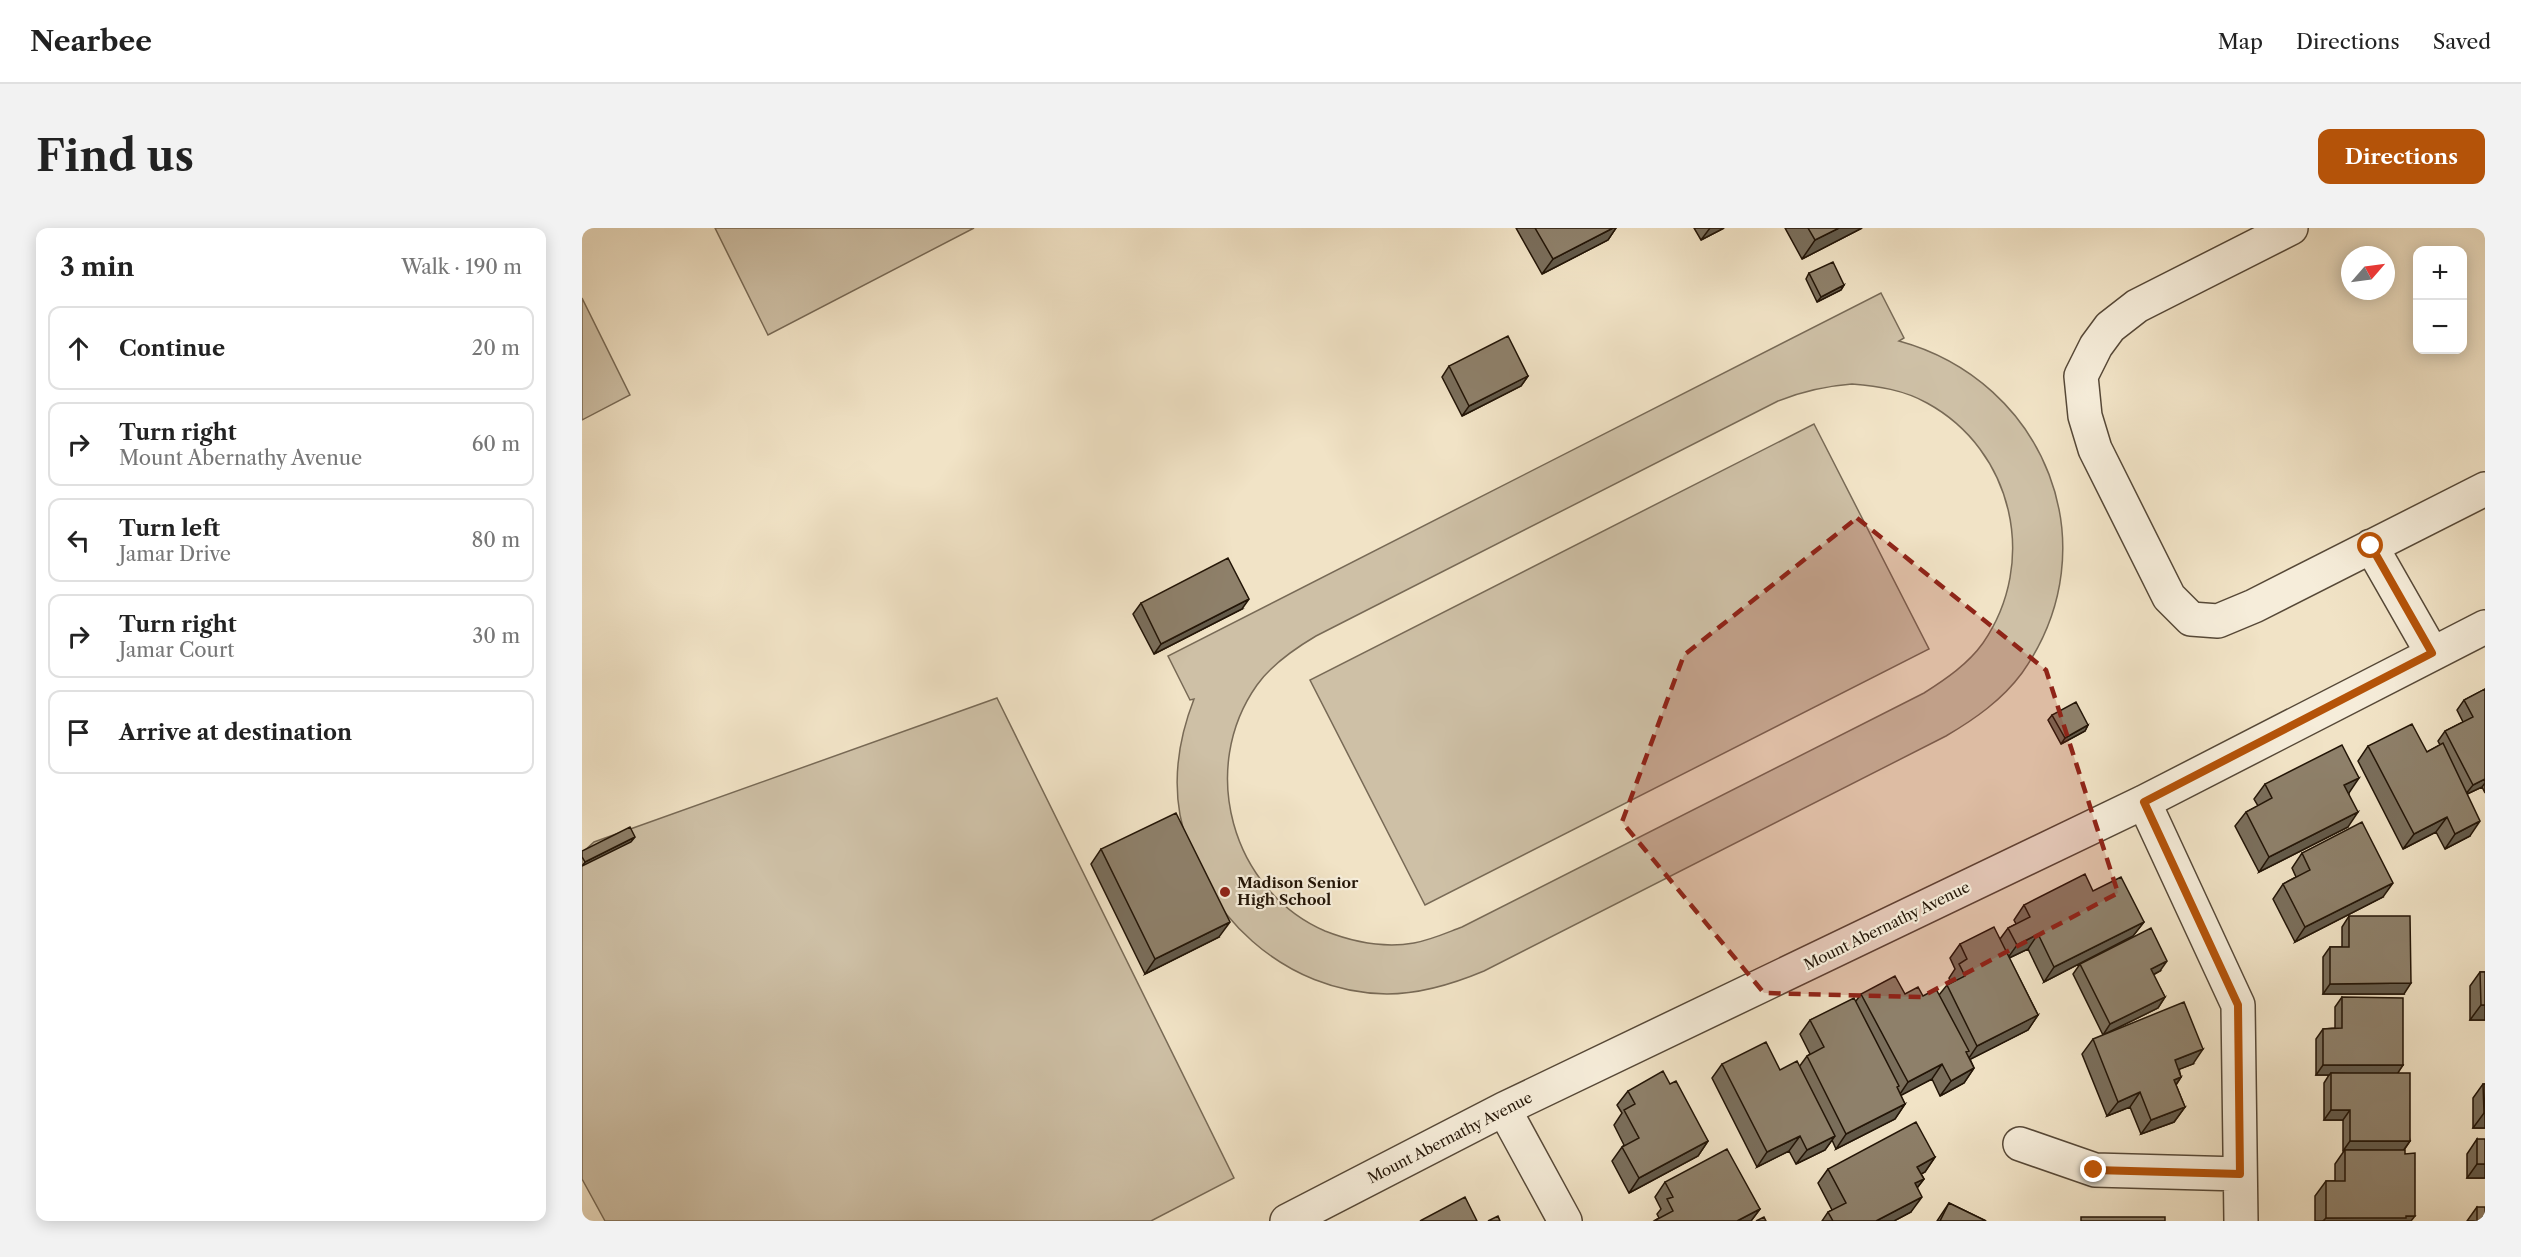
<!DOCTYPE html>
<html lang="en">
<head>
<meta charset="utf-8">
<style>
	:root { --surface:#fff; --page:#f2f2f2; --text:#222; --muted:#767676; --line:#e0e0e0; --accent:#b45309 }
	body { margin:0; font-family:"Libre Caslon Text",serif; background:var(--page); color:var(--text) }
	.controls { position:absolute; right:18px; top:18px; display:grid; overflow:hidden; border-radius:12px; box-shadow:0 3px 15px #0003 }
	.controls button { width:54px; height:54px; display:grid; place-items:center; padding:0; border:0; border-bottom:2px solid var(--line); background:var(--surface); color:var(--text); font:30px sans-serif }
	.compass { position:absolute; left:1759px; top:18px; width:54px; height:54px; border-radius:50%; background:var(--surface); box-shadow:0 3px 15px #0003; rotate:62deg }
	.stop { position:absolute; width:18px; height:18px; margin:-14px; border:4px solid #b45309; border-radius:50%; background:#fff }
	.stop.end { background:#b45309; border-color:#fff; box-shadow:0 2px 6px #0008 }
	.list { margin:0; padding:0; list-style:none }
	h2 { display:flex; justify-content:space-between; align-items:center; height:78px; margin:0; padding:0 24px; font-size:26px }
	h2 small { font-size:20px; font-weight:400; color:var(--muted) }
	.list li { display:grid; grid-template-columns:39px 1fr auto; gap:18px; align-items:center; box-sizing:border-box; height:84px; margin:0 12px 12px; padding:0 12px; border:2px solid var(--line); border-radius:12px }
	.list b { display:block; font-size:22px; white-space:nowrap }
	.list p { margin:0; font-size:20px; white-space:nowrap; color:var(--muted) }
	.list em { font-size:20px; font-style:normal; color:var(--muted) }
	.icon { flex:none; width:33px; height:33px; fill:none; stroke:currentColor; stroke-width:2; stroke-linecap:round; stroke-linejoin:round }
	.map { position:relative; flex:none; width:1903px; height:993px; overflow:hidden; border-radius:12px }
	header { display:flex; align-items:center; gap:36px; box-sizing:border-box; height:84px; padding:0 30px; background:var(--surface); border-bottom:2px solid var(--line) }
	header strong { font-size:28px }
	nav { display:flex; gap:33px; margin-inline-start:auto; font-size:21px }
	.intro { display:flex; align-items:center; justify-content:space-between; box-sizing:border-box; height:144px; padding:0 36px }
	h1 { margin:0; font-size:42px }
	.button { padding:15px 27px; border-radius:12px; background:var(--accent); color:#fff; font-size:21px; font-weight:700 }
	main { display:flex; gap:36px; padding:0 36px }
	aside { flex:1; background:var(--surface); border-radius:12px; box-shadow:0 3px 15px #0003 }
	.map>svg:first-child { display:block }
	.green { fill:#cec0a6; stroke:#786a56; stroke-width:1.5; fill-rule:evenodd }
	.lines { fill:none; stroke-linecap:round; stroke-linejoin:round }
	.minor-casing { stroke:#564837; stroke-width:36 }
	.minor { stroke:#f6edda; stroke-width:33 }
	.wall { fill:#7a6e5b; stroke:#231507; stroke-width:1.5 }
	.shaded-wall { fill:#635a4a; stroke:#231507; stroke-width:1.5 }
	.building { fill:#8e806a; stroke:#231507; stroke-width:1.5 }
	.route { stroke:#b45309; stroke-width:8 }
	.marked { fill:#8f2418; fill-opacity:0.2; stroke:#8f2418; stroke-width:4.5; stroke-dasharray:12 8; stroke-linejoin:round }
	.poi-dot { fill:#8f2418; stroke:#f6edda; stroke-width:2 }
	.labels { text-anchor:middle; stroke-width:4.5; stroke-linejoin:round; paint-order:stroke }
	.poi-label { font-size:15px; font-weight:bold; fill:#231507; stroke:#f6edda; text-anchor:start }
	.street-label { font-size:15px; fill:#231507; stroke:#f6edda }
</style>
</head>
<body>
<header>
<strong>Nearbee</strong>
<nav><a>Map</a><a>Directions</a><a>Saved</a></nav>
</header>
<div class="intro"><h1>Find us</h1><a class="button">Directions</a></div>
<main>
<aside>
<h2>3 min<small>Walk · 190 m</small></h2>
<ul class="list">
<li><svg class="icon" aria-label="ahead" viewBox="0 0 24 24"><path d="M12 20V5M6 11l6-6 6 6"/></svg><div><b>Continue</b></div><em>20 m</em></li>
<li><svg class="icon" aria-label="right" viewBox="0 0 24 24"><path d="M7 20v-9h11M14 6l5 5-5 5"/></svg><div><b>Turn right</b><p>Mount Abernathy Avenue</p></div><em>60 m</em></li>
<li><svg class="icon" aria-label="left" viewBox="0 0 24 24"><path d="M17 20v-9H6M10 6l-5 5 5 5"/></svg><div><b>Turn left</b><p>Jamar Drive</p></div><em>80 m</em></li>
<li><svg class="icon" aria-label="right" viewBox="0 0 24 24"><path d="M7 20v-9h11M14 6l5 5-5 5"/></svg><div><b>Turn right</b><p>Jamar Court</p></div><em>30 m</em></li>
<li><svg class="icon" aria-label="arrive" viewBox="0 0 24 24"><path d="M6 21V4h12l-3 4 3 4H6"/></svg><div><b>Arrive at destination</b></div></li>
</ul>
</aside>
<div class="map">
<svg width="1903" height="993" viewBox="0 0 1903 993">
	<rect width="100%" height="100%" fill="#f1e3c6"/>
	<filter id="stains"><feTurbulence type="fractalNoise" baseFrequency=".00333" numOctaves="4"/><feColorMatrix values="0 0 0 0 .2 0 0 0 0 .09 0 0 0 0 .02 0 0 0 .5 -.17"/></filter>
	<radialGradient id="worn" r=".72"><stop offset=".6" stop-color="#630" stop-opacity="0"/><stop offset="1" stop-color="#630" stop-opacity=".3"/></radialGradient>
	<path class="green" d="M133,0h259l-206,107z
		M1299,65l23,45 -5,3c146,40 213,205 123,332 -20,27 -47,46 -76,63l-462,235c-31,13 -63,23 -97,23 -102,-1 -188,-80 -207,-179 -7,-39 0,-80 14,-116l-4,1 -22,-44zM1270,156c26,2 52,6 75,19 86,47 112,159 56,240 -15,21 -37,36 -59,50l-462,234c-16,6 -31,13 -48,16 -29,5 -61,-1 -89,-12 -94,-41 -127,-163 -68,-246 15,-21 37,-36 59,-49l462,-235c25,-10 47,-15 74,-17z
		M0,70l48,97 -48,25z
		M1232,196l115,225 -504,256 -115,-225z
		M415,470l237,480 -83,43h-546l-23,-42v-326l12,-11z"/>
	<g class="lines">
		<defs>
			<path id="minor" d="M1709,0l-154,78 -27,21 -14,19 -15,30 4,40 10,33 74,148 22,22 27,2 36,-15 231,-117
				M1789,318l61,107
				M1562,574l94,203 3,216
				M922,881l61,112
				M1438,916l75,26 145,4
				M705,993l217,-112 640,-307 341,-175"/>
		</defs>
		<use href="#minor" class="minor-casing"/>
		<use href="#minor" class="minor"/>
	</g>
	<path class="wall" d="M934,0h100l-8,12 -66,34z
		M1112,0h30l-23,12z
		M1203,0h77l-60,31z
		M1227,45l35,12 -3,5 -24,12 -11,-23z
		M867,138l79,10 -7,10 -59,30 -20,-39z
		M559,375l101,6 -88,45 -21,-40z
		M1903,461v104l-3,-6 -15,7 3,42 -25,13 -9,-17 -33,17 -45,-88 10,-15 59,6 13,-7 -2,-4 7,-10 18,-9 -6,-12 7,-10z
		M1470,487l36,10 -3,6 -24,13 -13,-24z
		M1683,556l84,9 -1,34 -89,45 -24,-46 11,-14 12,-6 -4,-7z
		M519,621l118,88 -74,37 -54,-110z
		M1720,625l81,44 -88,45 -22,-43 10,-15 13,-7 -4,-9z
		M1511,663l51,31 -11,14 -89,46 -16,-33 -19,9 29,57 -10,15 -58,29 4,9 -10,15 -24,13 -8,-17 -32,16 5,9 -10,15 -59,30 -4,-9 -7,10 -29,14 -7,-13 -32,16 -45,-89 10,-14 58,6 19,-3 8,-11 3,-2 -10,-20 10,-14 46,-19 5,-7h44l18,2 16,-1 8,-10 4,-2 -2,-5 6,-9 -5,-11 10,-14 40,-5 8,-11 8,-4 -2,-4 10,-15z
		M1767,688l55,78h-81v-37l7,-10h12v-20z
		M1498,736l80,7 -7,4 12,22 -7,11 -55,27 -30,-61z
		M1898,744h5v48h-15v-34z
		M1760,769l61,68 -6,8 13,68 -6,9 7,71h-96v-25l11,-15h9v-17l9,-13h-1v-31h-19v-37l5,-8h-13v-36l7,-10 12,-1v-21z
		M1511,811l100,25 -14,5 2,8 -5,8 9,22 -11,15 -33,12 -11,-27 -23,9 -25,-62z
		M1088,856l38,57 -10,15 -69,37 -17,-32 10,-14 2,-2 -10,-20 8,-12 -5,-8 11,-14z
		M1901,856h2v44h-12v-30z
		M1895,911l8,39h-18v-24z
		M1353,929l-10,15 -4,2 3,5 -7,9 -6,24 -17,9h-72l6,-9 4,-2 -14,-27 10,-14z
		M1083,954l95,27 -9,12h-97l5,-3 -2,-4 4,-5 -6,-12z
		M1367,975l37,18h-49z
		M1895,979l8,14h-18z"/>
	<path class="shaded-wall" d="M1031,0h3l-8,12 -66,34 11,-15z
		M1128,0h14l-23,12z
		M1257,0h23l-60,31 13,-19z
		M1262,57l-3,5 -24,12 4,-5z
		M946,148l-7,10 -59,30 7,-10z
		M667,371l-7,10 -88,45 7,-10z
		M1506,497l-3,6 -24,13 4,-6z
		M1777,550l-10,15 -15,7 10,-15z
		M1903,551v4l-3,4 -17,8 8,-10z
		M1776,584l-10,15 -89,45 10,-15z
		M1865,589l-11,15 -33,17 11,-15z
		M1898,593l-10,15 -25,13 10,-15z
		M53,609l-4,5 -49,24 3,-4z
		M1811,655l-10,14 -88,45 10,-15z
		M648,694l-11,15 -74,37 10,-15z
		M1562,694l-11,14 -89,46 10,-15z
		M1456,706l-10,15 -21,10 10,-14z
		M1585,733l-7,10 -17,9 8,-11z
		M1829,755l-7,11h-81l7,-10z
		M1583,769l-7,11 -55,27 7,-11z
		M1899,777h4v15h-15z
		M1456,787l-10,15 -61,31 10,-15z
		M1621,821l-10,15 -28,11 10,-15z
		M1360,836l-10,15 -34,18 10,-15z
		M1741,837h80l-7,11 -65,-3 -2,2h-13z
		M1392,840l-10,15 -24,13 11,-15z
		M1599,849l-10,15 3,-12z
		M1558,864l-10,15 -23,9 11,-14z
		M1323,876l-10,15 -59,30 10,-15z
		M1603,879l-11,15 -33,12 10,-14z
		M1749,882h19l-7,10h-19z
		M1902,885h1v15h-12z
		M1218,908l-11,15 -32,16 10,-15z
		M1253,908l-10,14 -29,14 11,-14z
		M1126,913l-10,15 -69,37 10,-15z
		M1768,913h60l-7,10 -58,-1 -2,1z
		M1353,929l-10,15 -18,9 10,-14z
		M1895,936h8v14h-18z
		M1342,951l-11,14 2,-10z
		M1340,969l-11,15 -17,9h-18z
		M1178,981l-9,12h-14z
		M1833,988l-4,5h-88l3,-3z"/>
	<path class="building" d="M953,0h78l-60,31z
		M1226,0h31l-24,12z
		M1251,34l11,23 -23,12 -12,-24z
		M926,108l20,40 -59,30 -20,-40z
		M646,330l21,41 -88,45 -20,-41z
		M1903,461v90l-12,6 -28,-54 28,-14 -9,-17z
		M1494,474l12,23 -23,13 -13,-23z
		M1830,496l15,28 16,-9 37,78 -25,13 -8,-17 -33,17 -46,-88z
		M1760,517l17,33 -15,7 14,27 -89,45 -23,-45 26,-14 -7,-14z
		M594,585l54,109 -75,37 -54,-110z
		M1780,594l31,61 -88,44 -22,-43 27,-14 -8,-17z
		M48,599l5,10 -50,25 -3,-5v-6z
		M1503,646l8,17 28,-14 23,45 -90,45 -16,-33 -21,11 -9,-17 22,-11 -6,-12z
		M1767,688h61l1,67 -81,1v-37h19z
		M1412,699l44,88 -61,31 -30,-61 18,-9 -6,-12 8,-5 -7,-15z
		M1569,700l16,33 -16,8 14,28 -55,27 -30,-60z
		M1898,744h5v33h-4z
		M1313,748l10,18 13,-7 5,9 13,-7 33,62 -3,1 8,16 -23,13 -9,-17 -34,18 -47,-88z
		M1760,769l61,1v67h-80v-36l19,-1z
		M1272,770l45,88 -2,1 8,17 -59,30 -39,-78 17,-9 -14,-27z
		M1602,774l19,47 -28,11 6,17 -7,3 11,27 -34,13 -11,-28 -22,10 -25,-63z
		M1184,814l14,28 17,-9 38,75 -28,14 -7,-14 -33,16 -45,-88z
		M1081,843l7,13 6,-3 32,60 -69,37 -17,-31 17,-9 -15,-28 11,-6 -7,-13z
		M1749,845h79v68h-60v-31h-19z
		M1901,856h2v29h-1z
		M1334,894l19,35 -18,10 7,12 -9,4 7,14 -46,24h-43l-5,-9 18,-9 -18,-34z
		M1895,911h8v25h-8z
		M1145,921l33,60 -23,12h-83l19,-10 -6,-12 6,-2 -8,-15z
		M1763,922h60v4l10,-1v63h-9v2h-80v-37h19z
		M883,969l12,24h-57z
		M1367,975l37,18h-46z
		M1895,979h8v14h-8z
		M916,988l2,5h-12z
		M1182,989l2,4h-10z
		M1499,989h84v4h-84z"/>
	<g class="lines">
		<path class="route" d="M1512,942l146,4 -2,-169 -94,-203 288,-149 -61,-107"/>
	</g>
	<path class="marked" d="M1275,290l189,152 72,223 -197,104 -157,-4 -142,-171 62,-167z"/>
	<circle class="poi-dot" cx="643" cy="664" r="6"/>
	<g class="labels">
		<g class="poi-label">
			<text x="655" y="660">Madison Senior<tspan x="655" dy="17">High School</tspan></text>
		</g>
		<g class="street-label">
			<text transform="translate(1305 698) rotate(-26)" y="5">Mount Abernathy Avenue</text>
			<text transform="translate(868 910) rotate(-27)" y="5">Mount Abernathy Avenue</text>
		</g>
	</g>
	<rect width="100%" height="100%" filter="url(#stains)"/>
	<rect width="100%" height="100%" fill="url(#worn)"/>
</svg>
<div class="controls">
<button>+</button>
<button>−</button>
</div>
<svg class="compass" viewBox="-18 -18 36 36"><path d="M0-13l5 13h-10z" fill="#e53935"/><path d="M0 13l5-13h-10z" fill="#767676"/></svg>
<div class="stop" style="left:1789px;top:318px"></div>
<div class="stop end" style="left:1512px;top:942px"></div>
</div>
</main>
</body>
</html>
